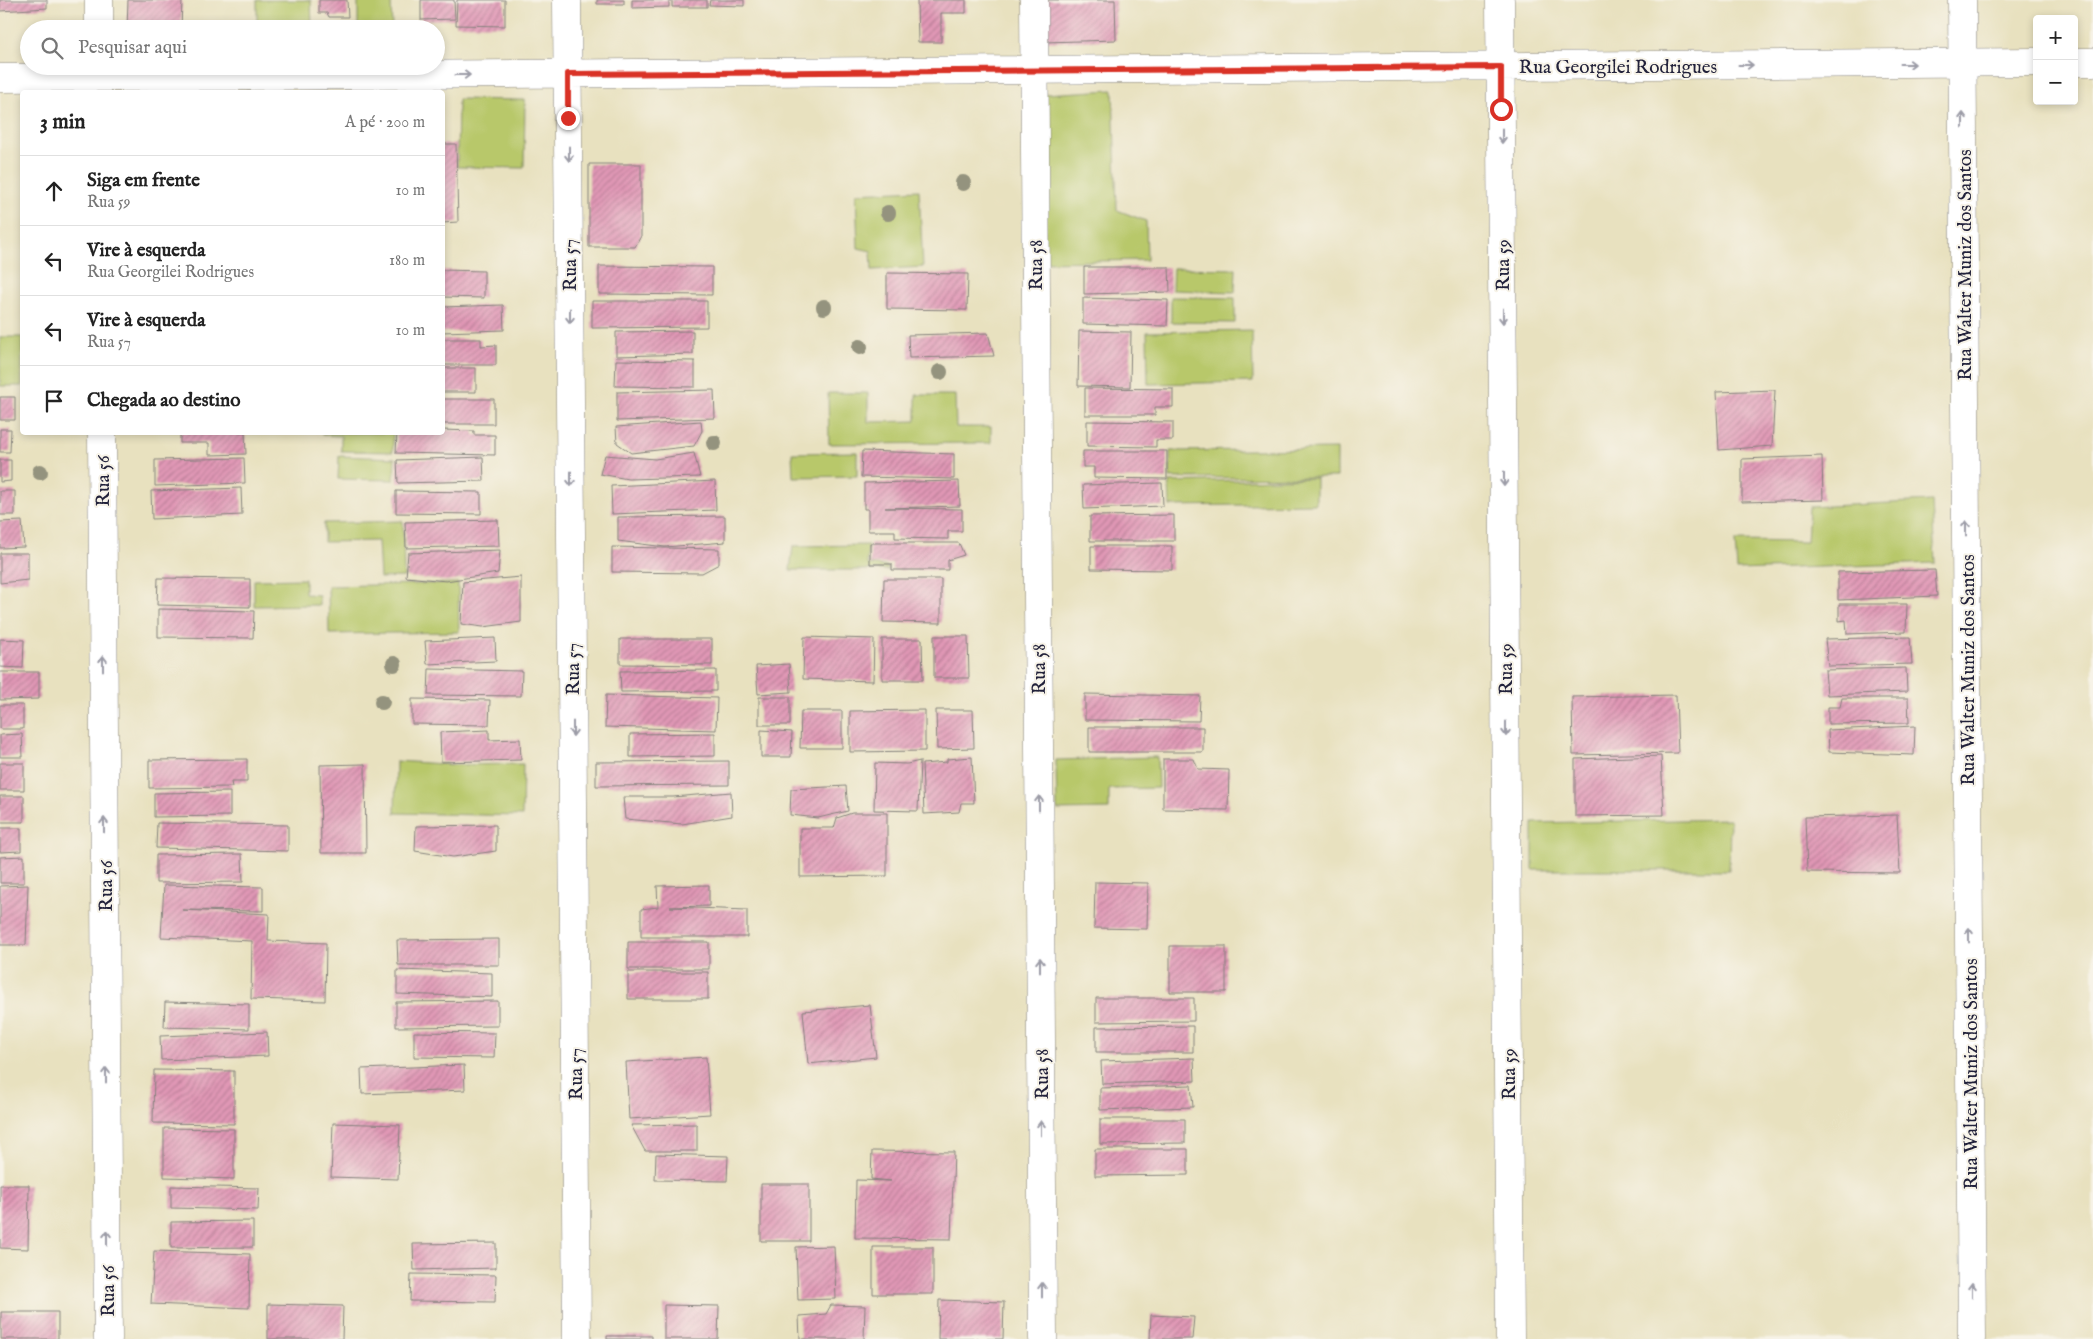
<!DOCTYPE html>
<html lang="pt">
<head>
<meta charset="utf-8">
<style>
	:root { --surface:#fff; --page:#f2f2f2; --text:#222; --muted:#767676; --line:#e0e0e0 }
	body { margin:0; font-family:"IM FELL English",serif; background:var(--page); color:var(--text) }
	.controls { position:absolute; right:15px; top:15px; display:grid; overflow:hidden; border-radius:5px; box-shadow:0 2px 8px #0003 }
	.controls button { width:45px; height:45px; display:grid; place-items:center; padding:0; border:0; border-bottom:1px solid var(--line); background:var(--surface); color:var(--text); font:25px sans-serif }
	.stop { position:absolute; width:15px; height:15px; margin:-11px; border:4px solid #d93025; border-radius:50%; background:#fff }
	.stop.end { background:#d93025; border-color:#fff; box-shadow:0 1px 5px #0008 }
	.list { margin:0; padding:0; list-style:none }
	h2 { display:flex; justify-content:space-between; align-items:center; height:65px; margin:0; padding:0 20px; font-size:21px }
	h2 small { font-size:16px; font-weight:400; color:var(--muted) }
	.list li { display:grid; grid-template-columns:32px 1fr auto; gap:15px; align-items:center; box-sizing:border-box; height:70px; padding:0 20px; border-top:1px solid var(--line) }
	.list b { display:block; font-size:19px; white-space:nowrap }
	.list p { margin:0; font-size:16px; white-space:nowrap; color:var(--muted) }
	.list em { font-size:16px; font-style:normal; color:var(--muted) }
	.icon { flex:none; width:28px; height:28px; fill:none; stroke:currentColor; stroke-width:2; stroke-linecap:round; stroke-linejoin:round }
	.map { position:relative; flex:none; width:2093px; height:1339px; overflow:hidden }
	.search { position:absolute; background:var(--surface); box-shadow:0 2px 8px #0003; left:20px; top:20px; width:425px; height:55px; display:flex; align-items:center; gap:12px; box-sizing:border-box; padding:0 18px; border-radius:28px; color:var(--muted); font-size:19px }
	.panel { position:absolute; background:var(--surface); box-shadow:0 2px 8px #0003; left:20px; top:90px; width:425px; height:345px; border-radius:5px }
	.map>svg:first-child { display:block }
	.grass { fill:#b8c86b; stroke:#6d7553 }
	.building { fill:url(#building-hatch) }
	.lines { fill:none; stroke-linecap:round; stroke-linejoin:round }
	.minor-casing { stroke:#85827d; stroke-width:29 }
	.minor { stroke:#fff; stroke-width:28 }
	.tree { fill:#94937e }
	.oneway { stroke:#9c9ca7 }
	.route { stroke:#d93025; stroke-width:6 }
	.labels { text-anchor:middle; stroke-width:4; stroke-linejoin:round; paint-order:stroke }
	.street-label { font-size:19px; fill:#22223b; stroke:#f7f3e8 }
</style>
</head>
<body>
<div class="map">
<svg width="2093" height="1339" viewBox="0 0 2093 1339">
	<defs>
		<pattern id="building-hatch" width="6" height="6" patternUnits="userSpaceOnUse" patternTransform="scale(1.25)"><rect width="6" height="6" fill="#e198b6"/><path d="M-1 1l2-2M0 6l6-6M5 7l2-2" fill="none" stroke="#b67c95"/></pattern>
	</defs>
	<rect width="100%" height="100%" fill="#f7f3e8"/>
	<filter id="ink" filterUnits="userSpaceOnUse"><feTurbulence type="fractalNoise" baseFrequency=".02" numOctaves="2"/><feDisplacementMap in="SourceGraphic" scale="10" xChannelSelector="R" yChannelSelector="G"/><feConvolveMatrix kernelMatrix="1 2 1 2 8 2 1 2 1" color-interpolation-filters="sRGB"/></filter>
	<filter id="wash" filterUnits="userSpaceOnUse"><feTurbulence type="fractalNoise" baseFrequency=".0096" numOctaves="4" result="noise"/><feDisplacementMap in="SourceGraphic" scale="20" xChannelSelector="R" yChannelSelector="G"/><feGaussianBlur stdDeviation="1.12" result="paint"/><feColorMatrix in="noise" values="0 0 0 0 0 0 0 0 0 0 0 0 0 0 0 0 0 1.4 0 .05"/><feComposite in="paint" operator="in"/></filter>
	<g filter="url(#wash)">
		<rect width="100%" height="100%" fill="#e8e1bf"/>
		<path class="grass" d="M257,0h54l1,29h-55z
			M358,0h33l1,29h-34z
			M1113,90l4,120 29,11 1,39 -103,2 1,-168z
			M458,99l67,1 -1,68 -67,-1z
			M919,190l4,77 -51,3 -1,-19 -13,-3 -2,-55z
			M1173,268l63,1 -1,23 -63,-2z
			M1171,297l64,1v25l-64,-1z
			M1252,330l1,52 -105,2 -1,-52z
			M0,337h22v49h-22z
			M828,393h40v29l48,-1v-26h39l1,32h35v16l-162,1z
			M322,433h71v19l-52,-1v-15l-19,-1z
			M1337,449v28l-167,1v-27z
			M857,452v24l-64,1 -1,-24z
			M339,456l56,2 -1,22 -56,-1z
			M1316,478v26l-146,2 -1,-24z
			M1932,501l3,62 -198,7 -2,-29 72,1 2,-35z
			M403,521l1,56 -24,1 -2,-37 -54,1v-19z
			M868,545l-1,19 21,3v3h-98l3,-24z
			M305,579v15l14,1v10l-65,1v-26z
			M458,583l1,49 -130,2 -1,-48z
			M1157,757l1,31 -49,1v20l-52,1 -1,-50z
			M396,761l62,4 65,-1 -1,52 -127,-3z
			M1730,819l-1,51h-196v-47z"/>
		<g id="blocks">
			<path class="building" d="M0,0h47v8l-47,3z
				M128,0h54l-1,29h-54z
				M319,0h28l1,17h-19l-2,-4h-8z
				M421,0h33l1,19 -34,1z
				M457,0h48v26l-49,-1z
				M597,0h27v4h-27z
				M632,0h37v7l-37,1z
				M672,0h35v7h-35z
				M710,0h34v6l-35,-1z
				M917,0h49v13h-25v29h-23z
				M1043,0h72l1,40 -72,2z
				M442,144h14l2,78 -16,1z
				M589,164h52v72l-6,11h-46z
				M599,266l113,1v28l-113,-1z
				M1084,267h85l1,25 -86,2z
				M442,270l42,1v27l-42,-1z
				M887,273l81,1 -1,36 -80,-1z
				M1083,298l85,2 -1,26 -84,-2z
				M592,301h115v26l-115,1z
				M503,305l1,25 -62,2v-25z
				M693,331v23l-77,2v-24z
				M1079,331l52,1 -1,55 -52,-1z
				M988,333l6,23 -85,2 -1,-23z
				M442,339h39v7l15,-1v20h-54z
				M616,360l79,1v26l-80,-1z
				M442,368h34v24h-34z
				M1085,388l88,1v18h-18v8h-70z
				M714,390l1,28 -98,3v-29z
				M1775,390l-3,56 -53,4 -3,-58z
				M0,397h15v23h-15z
				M442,399h52v25h-52z
				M701,421l1,10 -8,15 -63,7 -14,-10 -1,-16z
				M1087,421l86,1v18h-17v7l-69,-1z
				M0,429h11l-1,23h-10z
				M442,430l32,1v4h21v20l-99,-2 1,-21h45z
				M180,432h65l1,22 -37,1v-12h-29z
				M862,451l92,3v25l-93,-2z
				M1083,451h84v28l-73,-1v-11h-11z
				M694,453l6,24 -72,2 -28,-5 5,-19 50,4z
				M1822,456l1,44 -81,2v-43z
				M483,457l1,24 -86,2 -1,-23z
				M244,458l1,25 -90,3v-26z
				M0,460h11v21l-11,1z
				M715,481l1,29 -104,4 -1,-28z
				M959,481l1,25 -75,2 77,1v22h-14v8l-53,-1v-7h-27v-22h-4v-26z
				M1162,483l1,23 -79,3 -1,-24z
				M241,488l1,27 -90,4 -1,-28z
				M0,491h15v24h-15z
				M396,491l85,1v22l-85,-1z
				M1174,515v26h-84v-25z
				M725,516v26l-60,5 -47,-6v-24z
				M498,520l1,26 -93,2 -1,-26z
				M22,521l2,26 -24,1v-26z
				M870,543h89l5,12 -16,5v10h-56v-6h-22z
				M1091,546h81v24l-81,-1z
				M612,547l107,2v15l-17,9 -90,-1z
				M500,550l-2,23 -52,8 -40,-4 2,-24z
				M0,553h28v27l-28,3z
				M1935,570l2,26 -99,4v-28z
				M521,577v45l-38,5 -22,-3 2,-42z
				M158,578l92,1v28l-93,-2z
				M884,579h57v44l-58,-1z
				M1839,604h68l-1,28 -59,2 -1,-14 -7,1z
				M158,609l96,2 -1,27 -95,-1z
				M934,636h34l1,42h-35z
				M804,637l70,2 -1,42 -70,-2z
				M1910,637l2,27 -84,2 -3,-27z
				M495,638l1,23 -69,3 -2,-23z
				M0,639l24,1 -1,28 -23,-1z
				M620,639h92v26l-92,-1z
				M882,639h40l1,41h-41z
				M789,664l2,28 -33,2 -2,-28z
				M1906,668l1,24 -80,3 -2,-25z
				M429,669l93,2 -1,25 -93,-1z
				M716,670v21l-95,1 -1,-21z
				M0,672h39v27l-39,1z
				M1085,694l115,2 -1,25 -114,-1z
				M606,695l111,3 -1,32 -111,-3z
				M1676,695l2,58 -105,2 -1,-58z
				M759,697h31v28h-31z
				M1842,698h66l1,25 -81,1v-17h12z
				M412,699l78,1 -1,25 -77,-1z
				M0,705h23v24h-23z
				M925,710v41l-75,1v-41z
				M936,710h37l1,38 -37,1z
				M801,711h41v37h-42z
				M1915,726l-1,29 -85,-3 -1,-22z
				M1089,727h114v25h-114z
				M489,730v10l31,-1 1,21 -80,2 -1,-30z
				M761,730l31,2 -1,25h-30z
				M715,733v23l-85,1v-23z
				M22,734l1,23h-23v-22z
				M1661,756l3,59 -89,1v-57z
				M972,757l2,46h-13l-2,9 -35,2 -2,-50 25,-2v-3z
				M247,759v23h-16l1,5 -83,1v-28z
				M1163,759h31l4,10 31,1 -1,40 -65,-1z
				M729,761v24l-133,1v-24z
				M920,761l-2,50 -44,-1 1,-47 32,1z
				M0,763h24v27h-24z
				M365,764l1,89h-45l-1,-88z
				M846,786l2,25 -30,7 -28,-3 1,-26z
				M230,792v24l-76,1v-24z
				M731,792l1,24 -50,8 -57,-5 -2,-22h50z
				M0,796h24v26h-24z
				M852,813h35v63l-87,1v-49h34l3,-10z
				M1897,815l3,58 -93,-1 -2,-55z
				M157,823l131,2v26l-132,-3z
				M496,825v26l-43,6 -38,-6 1,-25z
				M0,828h21v23l-21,1z
				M242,854l1,28 -87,1v-28z
				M24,856v27h-24v-26z
				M1095,882l53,1 -1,46 -53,-1z
				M28,885l-2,60h-26v-59z
				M164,885l99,2v24l-81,-1 87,4 -1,27 58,2 -1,58 -74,-2 1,-58 -91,-4z
				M709,885v21l-39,1 77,3v27h-106v-28l17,-2 -1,-21z
				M499,939v26h-101l-1,-25z
				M628,942h81v27h-81z
				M1170,946h56v46h-56z
				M397,970l95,3v24l-95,-3z
				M628,972h80v27h-80z
				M1096,998h98v23l-98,1z
				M498,1001v25l-102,1v-25z
				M165,1002l84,2v25l-85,-2z
				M870,1005l6,52 -68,7 -5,-53z
				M1193,1026v26h-97v-25z
				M267,1032l1,24 -107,4 -1,-24z
				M414,1032l81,1 -1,25 -80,-1z
				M706,1057l4,57 -81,5 -3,-57z
				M1194,1058l1,23 -93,3 -1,-23z
				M464,1065l1,25 -103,4 -1,-25z
				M154,1070l80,1v53l-81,-1z
				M1191,1085l2,22 -93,3v-22z
				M1100,1119h85v24l-85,1z
				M333,1123l67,2 -2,54 -67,-2z
				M697,1124v27h-52l-14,-26z
				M164,1128l70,1v50l-70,-2z
				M1095,1149h93v26l-93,1z
				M872,1151l82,1 -3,87 -96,-1 1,-58 35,1 -20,-2z
				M656,1154l72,2 -1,25 -72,-1z
				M761,1184h48v57h-48z
				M0,1185h29l-1,64 -28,-1z
				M171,1186l88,2 -1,22 -87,-2z
				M253,1221v26l-82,1v-26z
				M496,1243v25l-82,2 -1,-26z
				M834,1246l2,53 -38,1 -2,-53z
				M873,1247h60v47h-60z
				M154,1251l96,3 -1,54 -98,-4z
				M411,1274l85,1 -1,27 -85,-1z
				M939,1300l65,2 -1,37h-65z
				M268,1304l75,2 -1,33h-74z
				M664,1305l55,1 -1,33h-54z
				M831,1305l34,1 -1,33h-64l-1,-23 27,-2z
				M1,1312h57v27h-57z
				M1151,1315l43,2 -2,22h-42z
				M607,1336h45v3h-45z"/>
		</g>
	</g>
	<g filter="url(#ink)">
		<use href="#blocks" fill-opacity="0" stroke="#85827d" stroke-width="1"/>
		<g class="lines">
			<defs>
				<path id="minor" d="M99,0v29
					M567,0l10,1339
					M1034,0l9,1339
					M1500,0l10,1339
					M1962,0l10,1339
					M2074,62h19
					M0,78l2037,-16
					M102,432l6,907"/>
			</defs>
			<use href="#minor" class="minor-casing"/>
			<use href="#minor" class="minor"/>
		</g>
		<g class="tree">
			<circle cx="963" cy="183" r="8"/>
			<circle cx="888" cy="213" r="8"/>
			<circle cx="824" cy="307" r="8"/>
			<circle cx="860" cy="347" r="8"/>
			<circle cx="940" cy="372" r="8"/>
			<circle cx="714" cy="443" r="8"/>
			<circle cx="40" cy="472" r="8"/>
			<circle cx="394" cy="664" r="8"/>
			<circle cx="382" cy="702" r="8"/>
		</g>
		<defs><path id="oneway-shaft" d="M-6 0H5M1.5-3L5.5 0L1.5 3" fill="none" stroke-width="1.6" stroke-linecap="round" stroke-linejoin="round" transform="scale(1.25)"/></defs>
		<g class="oneway">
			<use href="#oneway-shaft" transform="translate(1908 64)"/>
			<use href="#oneway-shaft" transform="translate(1746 65)"/>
			<use href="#oneway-shaft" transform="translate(463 75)"/>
			<use href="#oneway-shaft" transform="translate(1963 120) rotate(-90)"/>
			<use href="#oneway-shaft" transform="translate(1502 136) rotate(90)"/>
			<use href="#oneway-shaft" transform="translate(569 154) rotate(90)"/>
			<use href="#oneway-shaft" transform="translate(570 316) rotate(90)"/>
			<use href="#oneway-shaft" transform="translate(1503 316) rotate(90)"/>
			<use href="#oneway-shaft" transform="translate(571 479) rotate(90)"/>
			<use href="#oneway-shaft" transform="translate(1504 479) rotate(90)"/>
			<use href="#oneway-shaft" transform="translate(1966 528) rotate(-90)"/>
			<use href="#oneway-shaft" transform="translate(103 663) rotate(-90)"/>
			<use href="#oneway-shaft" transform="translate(573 729) rotate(90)"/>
			<use href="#oneway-shaft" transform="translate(1506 729) rotate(90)"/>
			<use href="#oneway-shaft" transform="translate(1039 803) rotate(-90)"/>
			<use href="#oneway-shaft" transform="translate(104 825) rotate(-90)"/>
			<use href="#oneway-shaft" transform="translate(1969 935) rotate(-90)"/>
			<use href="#oneway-shaft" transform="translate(1040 965) rotate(-90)"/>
			<use href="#oneway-shaft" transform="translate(106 1075) rotate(-90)"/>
			<use href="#oneway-shaft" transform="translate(1041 1128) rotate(-90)"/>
			<use href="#oneway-shaft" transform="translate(107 1238) rotate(-90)"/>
			<use href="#oneway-shaft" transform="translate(1042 1290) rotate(-90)"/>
			<use href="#oneway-shaft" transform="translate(1972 1290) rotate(-90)"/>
		</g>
	</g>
	<g class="lines" filter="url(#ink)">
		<path class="route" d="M568,118v-44l933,-7v42"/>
	</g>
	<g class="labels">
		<g class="street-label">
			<text x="1618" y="73">Rua Georgilei Rodrigues</text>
			<text transform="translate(569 265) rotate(-90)" y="7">Rua 57</text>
			<text transform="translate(1035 265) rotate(-90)" y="7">Rua 58</text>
			<text transform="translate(1502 265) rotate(-90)" y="7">Rua 59</text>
			<text transform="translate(1964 265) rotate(-90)" y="7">Rua Walter Muniz dos Santos</text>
			<text transform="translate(102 481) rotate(-90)" y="7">Rua 56</text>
			<text transform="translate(572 669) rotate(-90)" y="7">Rua 57</text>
			<text transform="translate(1038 669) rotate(-90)" y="7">Rua 58</text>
			<text transform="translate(1505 669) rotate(-90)" y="7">Rua 59</text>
			<text transform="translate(1967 670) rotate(-90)" y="7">Rua Walter Muniz dos Santos</text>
			<text transform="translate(105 886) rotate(-90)" y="7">Rua 56</text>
			<text transform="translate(575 1074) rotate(-90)" y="7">Rua 57</text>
			<text transform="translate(1041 1074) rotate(-90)" y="7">Rua 58</text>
			<text transform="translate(1508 1074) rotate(-90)" y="7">Rua 59</text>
			<text transform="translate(1970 1074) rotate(-90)" y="7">Rua Walter Muniz dos Santos</text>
			<text transform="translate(107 1291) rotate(-90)" y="7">Rua 56</text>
		</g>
	</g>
</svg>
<div class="controls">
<button>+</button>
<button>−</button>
</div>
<div class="stop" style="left:1501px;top:109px"></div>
<div class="stop end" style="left:568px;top:118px"></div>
<div class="search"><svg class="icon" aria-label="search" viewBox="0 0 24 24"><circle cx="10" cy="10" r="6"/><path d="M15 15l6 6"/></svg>Pesquisar aqui</div>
<section class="panel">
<h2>3 min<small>A pé · 200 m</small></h2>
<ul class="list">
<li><svg class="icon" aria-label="ahead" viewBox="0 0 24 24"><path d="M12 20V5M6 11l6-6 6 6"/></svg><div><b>Siga em frente</b><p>Rua 59</p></div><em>10 m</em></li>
<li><svg class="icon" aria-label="left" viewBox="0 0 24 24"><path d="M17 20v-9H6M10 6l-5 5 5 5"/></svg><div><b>Vire à esquerda</b><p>Rua Georgilei Rodrigues</p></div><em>180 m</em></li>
<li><svg class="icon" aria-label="left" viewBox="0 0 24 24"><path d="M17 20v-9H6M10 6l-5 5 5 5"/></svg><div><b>Vire à esquerda</b><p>Rua 57</p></div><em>10 m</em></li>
<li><svg class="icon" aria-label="arrive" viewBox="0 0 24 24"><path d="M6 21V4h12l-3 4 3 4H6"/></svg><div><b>Chegada ao destino</b></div></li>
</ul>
</section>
</div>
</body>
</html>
